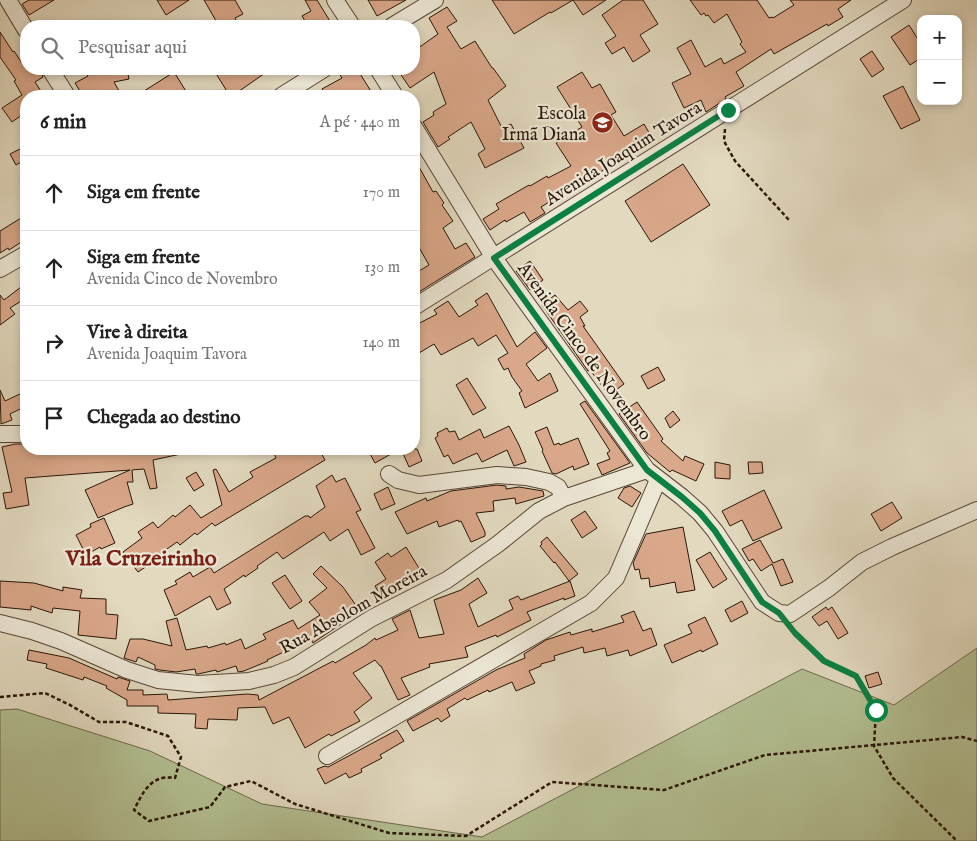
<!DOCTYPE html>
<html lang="pt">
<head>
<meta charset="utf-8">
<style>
	:root { --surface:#fff; --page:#f6f6f6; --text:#222; --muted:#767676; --line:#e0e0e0 }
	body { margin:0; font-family:"IM FELL English",serif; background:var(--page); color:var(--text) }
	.controls { position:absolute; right:15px; top:15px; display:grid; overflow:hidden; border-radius:10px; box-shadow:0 2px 8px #0003 }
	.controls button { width:45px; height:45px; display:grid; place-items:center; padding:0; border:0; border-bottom:1px solid var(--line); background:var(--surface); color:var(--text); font:25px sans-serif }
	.stop { position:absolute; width:15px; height:15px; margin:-11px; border:4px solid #0b8043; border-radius:50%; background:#fff }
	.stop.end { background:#0b8043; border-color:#fff; box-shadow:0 1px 5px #0008 }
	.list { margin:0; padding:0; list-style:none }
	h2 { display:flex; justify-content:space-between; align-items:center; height:65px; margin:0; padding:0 20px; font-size:21px }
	h2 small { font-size:16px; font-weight:400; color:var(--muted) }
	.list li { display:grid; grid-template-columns:32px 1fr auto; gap:15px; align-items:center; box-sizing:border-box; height:75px; padding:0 20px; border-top:1px solid var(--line) }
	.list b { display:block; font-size:19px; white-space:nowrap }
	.list p { margin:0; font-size:16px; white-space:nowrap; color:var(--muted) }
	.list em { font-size:16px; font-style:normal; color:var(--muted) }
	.icon { flex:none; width:28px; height:28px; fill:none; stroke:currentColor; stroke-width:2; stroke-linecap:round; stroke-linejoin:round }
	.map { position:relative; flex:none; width:977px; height:841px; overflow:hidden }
	.search { position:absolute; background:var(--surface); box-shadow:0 2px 8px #0003; left:20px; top:20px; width:400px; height:55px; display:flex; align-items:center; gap:12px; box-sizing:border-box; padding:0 18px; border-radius:20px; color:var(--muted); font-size:19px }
	.panel { position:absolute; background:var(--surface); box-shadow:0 2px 8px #0003; left:20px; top:90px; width:400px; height:365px; border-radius:20px }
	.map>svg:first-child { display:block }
	.green { fill:#b3bf92; stroke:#6e6a4d }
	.building { fill:#d9a789; stroke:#2a1608 }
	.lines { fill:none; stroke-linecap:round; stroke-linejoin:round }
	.minor-casing { stroke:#584736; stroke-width:18 }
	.path { stroke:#2a1608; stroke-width:2.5; stroke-dasharray:4 2.5; stroke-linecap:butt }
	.minor { stroke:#ece6d5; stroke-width:16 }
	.route { stroke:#0b8043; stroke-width:6 }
	.labels { text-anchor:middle; stroke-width:4.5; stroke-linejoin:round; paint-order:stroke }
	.poi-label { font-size:18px; fill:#2a1608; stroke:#ece6d5; text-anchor:end }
	.street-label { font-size:18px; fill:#2a1608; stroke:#ece6d5 }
	.district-label { font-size:22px; font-weight:bold; fill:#7a1f14; stroke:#ece6d5 }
</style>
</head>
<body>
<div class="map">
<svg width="977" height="841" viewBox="0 0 977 841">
	<rect width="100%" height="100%" fill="#e2d9bf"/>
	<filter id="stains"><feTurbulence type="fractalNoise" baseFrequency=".004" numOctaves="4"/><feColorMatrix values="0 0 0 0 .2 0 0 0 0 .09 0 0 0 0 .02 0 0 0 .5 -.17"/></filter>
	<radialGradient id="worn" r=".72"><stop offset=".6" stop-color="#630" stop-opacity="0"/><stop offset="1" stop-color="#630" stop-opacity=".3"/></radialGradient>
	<path class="green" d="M977,648v193h-977v-131l17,-1 133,42 112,53 220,33 320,-168 92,36z"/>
	<path class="building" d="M29,0h25l-25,15 -7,-11z
		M157,0h32l-23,15z
		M204,0h31l8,14 -8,4 4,8h-20z
		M305,0h12l16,26h-25l-6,-10 9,-5z
		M368,0h38l-29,16z
		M492,0h114l-23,15 -10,-15 -22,13 -1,-1 -36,22z
		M623,0h20l15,24 -18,11 10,16 -17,11 -9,-15 -12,7 -7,-11 11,-7 -14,-21z
		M690,0h67l12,18 3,-1 1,1 21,-13 -4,-5h61l-13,9 5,8 -15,9 -1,-2 -53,30 -3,-5 -35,23 8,14 -19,11 1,2 -20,13 -5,-12 -17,8 -12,-25 19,-9 -14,-26 14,-8 14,27 16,-9 3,6 22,-12 -6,-8 2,-2 -15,-28 -13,9 -6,-8 -2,1 -2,-3 -3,2z
		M447,7l10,14 -10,6 14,22 14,-8 17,27h1l13,18 -18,14 14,28 9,-4 13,24 -39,20 -7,-14 7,-5 -14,-27 -23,15 2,2 -12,8 -15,-25 11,-7 -1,-3 13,-8 -12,-32 -24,16 -13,-19h17v-18l24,-17 -9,-16z
		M909,25l12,19v14l-11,7 -19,-28z
		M0,32l13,20 1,-1 12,18h14l3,8 -8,5 9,14h-18v16l-14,10 -10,-14 20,-13 -8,-14 2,-1 -16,-23z
		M872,51l12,18 -12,8 -12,-18z
		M81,69h46l2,10 -15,3 8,14h-20l-2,-4 -8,4h-9l-8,-13 13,-7z
		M213,69h58l-39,27h-2z
		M350,69h7l17,27h-48l-4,-7 20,-11 -2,-3z
		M174,72l15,24h-53l16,-10z
		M582,72l10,16 8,-4 16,28 -5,3 13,21 20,-12 10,17 -73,42 -1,-3 -24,12 3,4 -18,11 4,6 -15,9 -6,-10 -18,10 -1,-2 -15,10 -7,-11 16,-10 -3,-5 33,-19 1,1 17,-10 1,2 23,-12 -15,-23 26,-16 -25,-40z
		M903,86l17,34 -19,9 -18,-33z
		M26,146v13l-10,6 -6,-11z
		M414,158l19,34 3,-1 8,12 -2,2 11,16 -10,7 12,21 11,-6 9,14 -61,38v-21l15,-9 -12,-21 -3,3z
		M683,164l27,41 -59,37 -26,-41z
		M26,215v24l-17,11 -1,-2 -8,5v-22z
		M530,261l13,19 -13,10 -14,-19z
		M21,287l5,11 -16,10 5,6 -15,11v-30l4,5z
		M487,293l30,54 18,-15 12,16 -21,16 12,17 12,-8 8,18 -33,17 -6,-15 3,-2 -10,-14 -4,-9 -4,2 -6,-11 10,-6 -12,-18 -18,11 -5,-8 -32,17 -7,-11 -20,12v-30l23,-12 -3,-4 14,-9 11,16 19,-12 -3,-4z
		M555,295l13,15 12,-9 8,10 -8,6 5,9h-2l41,58 -15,11 -19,-25 -2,1 -46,-66z
		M658,367l7,13 -17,9 -7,-13z
		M467,378l19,30 -13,7 -17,-30z
		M0,390l5,11 17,-8 4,9v4l-16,8 2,6 -11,4z
		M585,401l45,62 -28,12 -5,-11 13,-5 -3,-6 3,-2 -30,-47z
		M637,402l24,34 2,3 -2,2 22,20 2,-5 19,8 -8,17 -24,-11 -2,2 -23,-19 -28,-39z
		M673,411l7,9 -10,8 -5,-10z
		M509,426l10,19 7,17 -12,4 -7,-16 -25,12 -5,-9 -24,11 -5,-9 -4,2 -9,-19 3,-2 -1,-3 10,-5 2,4 6,-1 4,9 21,-11 4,9z
		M547,427l7,18 5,-2 1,2 18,-7 11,26 -15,6 -1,-4 -17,8 -4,-1 -10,-22 1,-1 -8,-18z
		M15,444h11v5h155v5l-28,6 4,28 -7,1 -6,-20 -12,1 1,12h-6l6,22 -9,3 -26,11 -13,-28 45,-20 -105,8 4,27 -23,4 -3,-16 9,-1 -10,-45z
		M272,449h50l-1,4 4,7 -110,66 -3,-3 -15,12 -2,-2 -15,12 -3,-3 -23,16 2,2 -18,12 -15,-20 19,-14 -4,-6 15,-10 5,6 15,-13 2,2 15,-12 11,13 21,-13 -9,-35 3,-1 13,23 24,-15 -3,-5 26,-14z
		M375,449h25l-25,14 -6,-11z
		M401,449h16l5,12 -13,6z
		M715,462l15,3v14l-15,-1z
		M748,462h14l1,11 -14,1z
		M196,472l8,13 -10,6 -8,-13z
		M332,475l4,7 9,-4 16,32 -5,2 19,36 -14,7 -13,-26 -18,12 -6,-9 -41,27 -6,-7 -20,14 1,2 -13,9 -1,-2 -20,14 7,14 -14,7 -7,-14 -35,20 -11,-26 13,-6 -2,-3 15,-9 3,5 17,-10 4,6 91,-57h4l1,2 15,-11 -9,-21z
		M497,485l9,1v3l13,-2 24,4 1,5 -28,8 -1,-6 -22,3 1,10 -18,2 9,19v4l-14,6 -10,-21 -2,1 -1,-2 -19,7 -2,-6 -30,13 -12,-22 31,-14 1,3 24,-10z
		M630,486l11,7 -9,14 -14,-9 6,-10z
		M388,487l7,17 -14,6 -7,-16z
		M764,490l18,38 -29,13 -11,-21 -12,6 -8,-15z
		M892,502l10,16 -21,13 -10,-17z
		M585,511l12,17 -15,10 -11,-18z
		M104,518l11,25 -14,6 -1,-2 -14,8 -10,-20 15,-8 -1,-3z
		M683,527l12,63 -18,3 -2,-11 -25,5 -1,-9 -8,1 -2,-10 -4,1 -2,-7 13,-29z
		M547,537l31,37 -9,7 -14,-19 -1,1 -14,-17 2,-2 -1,-2z
		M760,540l13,23 10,-4 10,23 -12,4 -9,-22 -11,7 -8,-12 -4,2 -7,-12z
		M406,547l16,26 -15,9 -15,10 1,2 -10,6 -8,-14 11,-7 -11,-17 13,-9 3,4z
		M710,552l17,27 -14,9 -17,-28z
		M321,566l22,21 17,24 -47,32 -2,-4 -44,21 1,1 -24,10 -6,1 -2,-6 -19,6 -1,-2 -18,4h-2l-1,-5 -19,3 -16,-2 -5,-1v-4l-17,-8 -2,5 -12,-4 6,-19h13l29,7 -6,-25 11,-3 9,32 21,-4 1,2 17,-5 1,2 15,-6 4,10 21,-10 -3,-5 30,-14 5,9 22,-14 -11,-13 18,-14 -14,-14z
		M285,575l17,26 -12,8 -18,-26z
		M478,578l9,15 -18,11 9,23 35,-18 -4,-9 9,-4 3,4 49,-19 5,15 -11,4v-2l-37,14 4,8 -34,17 -1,-2 -31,12 3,10 -39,7 1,3 -29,11 9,17 -12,5 -17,-34h-1l-5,-6 -22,13 19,25 -18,14 6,9 -29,15 -2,-2 -24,14 -16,-31 -16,7 -8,-17 -27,1 -1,12 -29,-1 -1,10 -12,-1 1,-14 -38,-1v-7h-31v-6l-21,-12 1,-2 -23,-9 -1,3 -37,-12 1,-4 -20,-4 2,-10 40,8 48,21 1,-2 12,4 -3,9h16v5l24,-1 1,6 79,-6 11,1 1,5 74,-39 2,2 31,-18 9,-7 1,2 22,-10 -6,-11 18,-9 9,28 25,-4 -10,-34 27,-10z
		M0,581l34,2 29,8v-4l19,3 -2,8 26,1v15l12,1 -2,24 -38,-4 2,-24 -27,-3 -1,5 -21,-7v4l-31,-3z
		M742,601l6,12 -17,9 -6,-12z
		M826,607l2,3 4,-3 16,26 -10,6 -11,-18 -8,5 -7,-9z
		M634,611l9,20 8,-3 6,17 -27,11 -2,-6 -21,6 -2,-8 -21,5 -1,-6 -29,9 1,4 -14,4v2l-12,5 6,12 -19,8 -4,-9 -23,10 -1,-2 -21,10 -2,-2 -18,11 3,7 -9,6 -3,-4 -25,13 -6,-10 89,-51 29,-12 -1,-4 22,-14 24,-8 1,3 21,-6v3l32,-10 -3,-6z
		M705,617l13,27 -16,8 -1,-2 -29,13 -8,-18 28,-12 -4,-8z
		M878,672l4,12 -13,4 -4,-12z
		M397,730l7,11 -24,14 2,3 -21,11 1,3 -13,6 -3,-5 -21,11 -8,-15 8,-3 3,1z"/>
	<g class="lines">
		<defs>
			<path id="minor" d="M8,0l18,30
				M335,0l17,26
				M392,26l43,-26
				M50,69l17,27
				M378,69l17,27
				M281,96l43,-27
				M414,127l80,131 153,212 35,27 18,16 15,18 47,71 17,11 11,1 39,-26 33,-26 30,-15 85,-37
				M0,269l26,-15
				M414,307l489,-307
				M0,434h26
				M389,474l9,6 21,5 78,-10 29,2 23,5 9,5 6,11
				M0,623l32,8 29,10 66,29 31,10 40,4 51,-3 25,-6 20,-8 78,-49 75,-38 51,-36 41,-33 25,-13 83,-28
				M327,756l264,-153 25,-25 42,-98"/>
		</defs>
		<use href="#minor" class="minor-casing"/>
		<path class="path" d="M725,129l-1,12 11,20 54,59
			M790,627l34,34 31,15 21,34 -2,36 19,32 64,63
			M0,697l45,-4 25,12 29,17h27l42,14 13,21 -6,21c-24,-4 -32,14 -41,32l15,11 61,-14 15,-20 26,-6 44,23 94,29 77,3 86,-54 112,8 101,-35 197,-18 15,4"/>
		<use href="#minor" class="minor"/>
	</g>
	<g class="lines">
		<path class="route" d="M728,110l-234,148 153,212 35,27 18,16 15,18 47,71 17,11 16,20 29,28 32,15 20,34"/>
	</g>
	<defs>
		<symbol id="school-disc" viewBox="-11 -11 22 22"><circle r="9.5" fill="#8f2418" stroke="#ece6d5"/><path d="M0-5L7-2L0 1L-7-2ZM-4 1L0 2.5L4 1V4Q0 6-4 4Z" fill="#fff"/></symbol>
	</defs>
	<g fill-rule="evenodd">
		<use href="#school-disc" x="590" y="110" width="25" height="25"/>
	</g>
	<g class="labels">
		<g class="poi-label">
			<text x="586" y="119">Escola<tspan x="586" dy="21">Irmã Diana</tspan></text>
		</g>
		<g class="street-label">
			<text transform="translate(623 153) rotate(-32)" y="6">Avenida Joaquim Tavora</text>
			<text transform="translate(585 351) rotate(54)" y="6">Avenida Cinco de Novembro</text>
			<text transform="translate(353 609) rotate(-29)" y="6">Rua Absolom Moreira</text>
		</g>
		<g class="district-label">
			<text x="141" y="565">Vila Cruzeirinho</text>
		</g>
	</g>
	<rect width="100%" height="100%" filter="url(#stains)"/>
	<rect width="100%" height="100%" fill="url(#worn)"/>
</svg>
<div class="controls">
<button>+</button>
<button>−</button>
</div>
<div class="stop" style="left:876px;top:710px"></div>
<div class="stop end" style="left:728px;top:110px"></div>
<div class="search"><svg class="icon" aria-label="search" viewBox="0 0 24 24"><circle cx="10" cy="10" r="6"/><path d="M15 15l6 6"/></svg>Pesquisar aqui</div>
<section class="panel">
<h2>6 min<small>A pé · 440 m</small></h2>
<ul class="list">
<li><svg class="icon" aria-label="ahead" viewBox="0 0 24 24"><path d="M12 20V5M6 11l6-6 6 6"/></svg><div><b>Siga em frente</b></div><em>170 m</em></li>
<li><svg class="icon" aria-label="ahead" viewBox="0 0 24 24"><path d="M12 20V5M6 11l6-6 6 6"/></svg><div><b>Siga em frente</b><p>Avenida Cinco de Novembro</p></div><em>130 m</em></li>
<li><svg class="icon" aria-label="right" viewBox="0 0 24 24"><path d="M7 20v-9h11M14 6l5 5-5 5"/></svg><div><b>Vire à direita</b><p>Avenida Joaquim Tavora</p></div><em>140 m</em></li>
<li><svg class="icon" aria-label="arrive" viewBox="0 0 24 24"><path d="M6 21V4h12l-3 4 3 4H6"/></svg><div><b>Chegada ao destino</b></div></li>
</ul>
</section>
</div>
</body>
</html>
